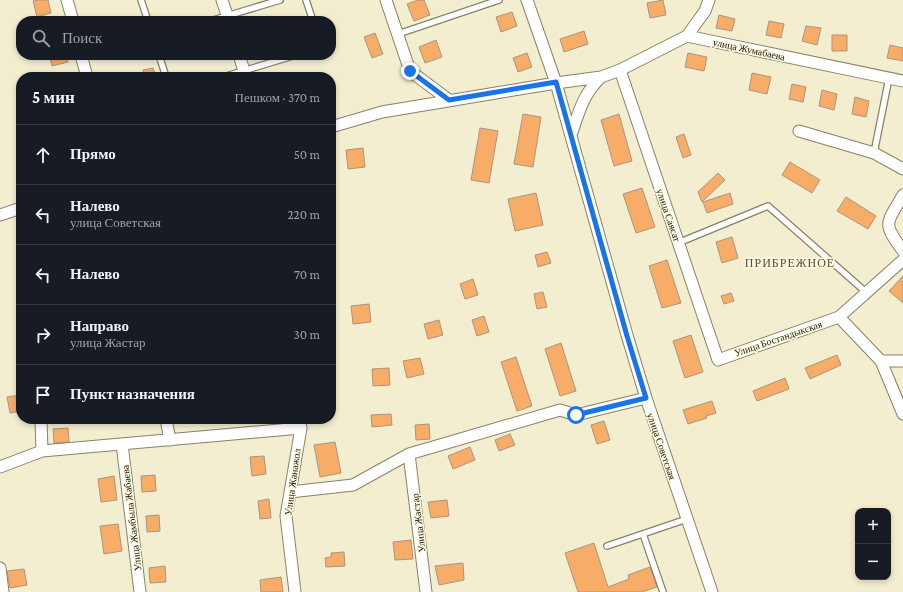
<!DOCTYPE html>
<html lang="ru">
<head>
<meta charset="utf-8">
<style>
	:root { --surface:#171b24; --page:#242831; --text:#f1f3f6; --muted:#9ea1a6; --line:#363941 }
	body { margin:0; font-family:"Crimson Pro",serif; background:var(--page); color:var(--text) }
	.controls { position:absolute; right:12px; bottom:12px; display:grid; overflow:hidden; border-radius:8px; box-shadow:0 2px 6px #0003 }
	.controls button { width:36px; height:36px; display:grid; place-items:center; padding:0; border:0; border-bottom:1px solid var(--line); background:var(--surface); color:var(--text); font:20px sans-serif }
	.stop { position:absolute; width:12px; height:12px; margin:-9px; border:3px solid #1a73e8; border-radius:50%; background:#fff }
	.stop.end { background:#1a73e8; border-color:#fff; box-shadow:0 1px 4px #0008 }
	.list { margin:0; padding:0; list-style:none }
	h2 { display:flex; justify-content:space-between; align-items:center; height:52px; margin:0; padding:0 16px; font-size:17px }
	h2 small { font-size:13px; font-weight:400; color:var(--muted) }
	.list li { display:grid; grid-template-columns:26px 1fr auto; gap:12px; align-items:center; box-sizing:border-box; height:60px; padding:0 16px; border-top:1px solid var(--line) }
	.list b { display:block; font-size:15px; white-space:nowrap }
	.list p { margin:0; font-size:13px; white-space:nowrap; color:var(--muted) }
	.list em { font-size:13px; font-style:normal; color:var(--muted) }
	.icon { flex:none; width:22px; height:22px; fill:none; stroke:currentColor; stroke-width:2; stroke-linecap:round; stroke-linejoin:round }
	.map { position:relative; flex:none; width:903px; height:592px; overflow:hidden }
	.search { position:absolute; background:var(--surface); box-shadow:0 2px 6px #0003; left:16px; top:16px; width:320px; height:44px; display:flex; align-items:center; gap:10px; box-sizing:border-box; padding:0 14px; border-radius:16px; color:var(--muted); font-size:15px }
	.panel { position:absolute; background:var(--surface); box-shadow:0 2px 6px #0003; left:16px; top:72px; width:320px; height:352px; border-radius:16px }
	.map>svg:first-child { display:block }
	.building { fill:#f7ad67; stroke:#ab9481 }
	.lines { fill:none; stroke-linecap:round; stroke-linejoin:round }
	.service-casing { stroke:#878267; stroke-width:8 }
	.minor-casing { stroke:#878267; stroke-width:13 }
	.service { stroke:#fff; stroke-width:5.5 }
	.minor { stroke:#fff; stroke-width:11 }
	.route { stroke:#1a73e8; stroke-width:5 }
	.labels { text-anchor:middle; stroke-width:3; stroke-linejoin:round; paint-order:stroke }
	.street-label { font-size:10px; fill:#18160b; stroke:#fffbe3 }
	.quarter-label { font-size:12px; letter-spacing:1px; fill:#524d34; stroke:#fffbe3 }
</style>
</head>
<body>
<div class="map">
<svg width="903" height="592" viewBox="0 0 903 592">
	<rect width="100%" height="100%" fill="#f3eed0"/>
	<path class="building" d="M38,0h10l3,13 -14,4 -4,-16z
		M418,0h6l6,15 -16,6 -7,-17z
		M663,0l3,15 -16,3 -3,-15z
		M512,12l5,14 -16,6 -5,-15z
		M719,15l16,4 -3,12 -16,-3z
		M769,21l15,3 -3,14 -15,-3z
		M806,26l15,2 -4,17 -15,-4z
		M584,31l4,13 -24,8 -4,-13z
		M375,33l8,21 -11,4 -8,-21z
		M832,35h15v16h-15z
		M436,40l6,17 -17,6 -6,-16z
		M890,45l13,3v13l-16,-3z
		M527,53l5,14 -14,5 -5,-14z
		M688,53l19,4 -3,14 -19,-4z
		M49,55h17l2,7 -16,4z
		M153,68l3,9h-11l-2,-7z
		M752,73l19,4 -4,17 -18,-4z
		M792,84l14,3 -3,15 -14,-3z
		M822,90l15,4 -3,16 -15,-4z
		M855,97l14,4 -3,16 -14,-3z
		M523,114l18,3 -8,50 -19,-3z
		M619,114l13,47 -18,5 -13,-46z
		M480,128l18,3 -9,52 -18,-3z
		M684,134l7,21 -8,3 -7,-21z
		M363,148l2,19 -17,2 -2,-19z
		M790,162l30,18 -8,13 -30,-18z
		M718,173l7,7 -23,22 -4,-10z
		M642,188l13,39 -19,6 -13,-39z
		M536,193l7,32 -28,6 -7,-32z
		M730,193l3,11 -26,9 -4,-11z
		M846,197l30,19 -8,13 -31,-18z
		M732,237l6,21 -16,5 -6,-21z
		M547,252l4,11 -13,4 -3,-12z
		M667,260l14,43 -19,5 -13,-42z
		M903,276v27l-14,-12z
		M473,279l5,16 -13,4 -5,-15z
		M543,292l4,15 -10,2 -3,-15z
		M731,293l3,8 -10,3 -3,-8z
		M369,304l2,18 -18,2 -2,-18z
		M484,316l5,16 -12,4 -5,-16z
		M439,320l4,15 -15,4 -4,-15z
		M691,335l12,37 -18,6 -12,-37z
		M561,343l15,48 -16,5 -15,-47z
		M837,355l4,10 -31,14 -5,-11z
		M516,357l16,49 -15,5 -16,-49z
		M420,358l4,16 -17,4 -4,-17z
		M389,368l1,17 -17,1 -1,-17z
		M785,378l4,11 -32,12 -4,-10z
		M21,395v16l-11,2 -3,-16z
		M712,401l4,12 -10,3 1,2 -19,6 -5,-14z
		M391,414l1,11 -20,2 -1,-12z
		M604,421l6,19 -13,4 -6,-19z
		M429,424l1,15 -14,1 -1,-15z
		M68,428l1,14 -15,1 -1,-14z
		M510,434l5,11 -16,6 -4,-11z
		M335,442l6,31 -21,4 -6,-32z
		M470,447l5,13 -22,9 -5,-13z
		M264,456l2,18 -14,2 -2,-19z
		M155,475l1,16 -14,1 -1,-16z
		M114,476l3,24 -16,2 -3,-23z
		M269,499l2,19 -11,1 -2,-18z
		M447,500l2,16 -18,2 -3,-16z
		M159,515l1,16 -13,1 -1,-16z
		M118,524l4,27 -18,3 -4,-28z
		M411,540l2,19 -18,1 -2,-18z
		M594,543l14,44 21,-8 -1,-4 22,-8 7,20 -15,5h-64l-13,-39z
		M344,552l1,14 -19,1 -1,-9 6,-1v-4z
		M463,563l1,17 -25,5 -4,-19z
		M165,566l1,16 -16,1 -1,-15z
		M24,569l3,16 -17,3 -3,-17z
		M281,577l2,15h-22l-1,-12z"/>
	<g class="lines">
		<defs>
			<path id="service" d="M141,0l7,21
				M306,0l7,21
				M210,21l70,-21
				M398,34l101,-34
				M159,55l7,22
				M223,77l73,-22
				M874,153l15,-75
				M678,243l90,-37 99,87
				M643,534l20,58
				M607,546l80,-27"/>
			<path id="minor" d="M67,0l6,21
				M222,0l7,21
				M386,0l24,71 39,29
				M527,0l29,83 71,252 19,63 66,194
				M687,36l18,-25 4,-11
				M81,55l6,22
				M239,55l7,22
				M620,70l98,290 121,-43 64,-57
				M331,127l51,-15 174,-29 45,-6 19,-7 67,-34 216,45
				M799,131l75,22 29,16
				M571,135c8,-23 12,-41 30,-58
				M903,195c-17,30 -21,27 0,56
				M0,215l21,-7
				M839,317l42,44 22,53
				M881,361h22
				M41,419l1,32
				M166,419l4,21
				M122,444l18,148
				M409,454l17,138
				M0,467l42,-16 259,-23
				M290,492l63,-7 56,-31 151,-44 16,5 70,-17
				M0,568l3,24
				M295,592l-9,-76 15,-88 -2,-9"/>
		</defs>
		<use href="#service" class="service-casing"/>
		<use href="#minor" class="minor-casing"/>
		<use href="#service" class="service"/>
		<use href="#minor" class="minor"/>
	</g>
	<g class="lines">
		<path class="route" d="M410,71l39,29 107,-18 71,254 19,62 -70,17"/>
	</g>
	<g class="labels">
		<g class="street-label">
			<text transform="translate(749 49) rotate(12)" y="4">улица Жумабаева</text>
			<text transform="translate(669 215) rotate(71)" y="4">улица Саясат</text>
			<text transform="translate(778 338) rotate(-19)" y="4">Улица Бостандыкская</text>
			<text transform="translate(662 446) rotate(71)" y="4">улица Советская</text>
			<text transform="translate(292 482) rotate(-82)" y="4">Улица Жанажол</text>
			<text transform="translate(131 518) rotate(-97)" y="4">Улица Жамбыла Жабаева</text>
			<text transform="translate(418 523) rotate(-97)" y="4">Улица Жастар</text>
		</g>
		<g class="quarter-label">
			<text x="790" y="267">ПРИБРЕЖНОЕ</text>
		</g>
	</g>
</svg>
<div class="controls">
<button>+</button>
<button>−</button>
</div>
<div class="stop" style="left:576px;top:415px"></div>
<div class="stop end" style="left:410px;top:71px"></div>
<div class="search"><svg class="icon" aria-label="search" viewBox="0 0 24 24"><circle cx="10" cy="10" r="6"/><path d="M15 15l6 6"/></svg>Поиск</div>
<section class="panel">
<h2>5 мин<small>Пешком · 370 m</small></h2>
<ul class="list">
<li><svg class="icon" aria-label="ahead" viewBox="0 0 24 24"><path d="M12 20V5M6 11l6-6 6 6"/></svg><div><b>Прямо</b></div><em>50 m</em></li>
<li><svg class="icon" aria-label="left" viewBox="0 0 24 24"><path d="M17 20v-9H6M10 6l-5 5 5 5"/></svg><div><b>Налево</b><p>улица Советская</p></div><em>220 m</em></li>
<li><svg class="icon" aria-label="left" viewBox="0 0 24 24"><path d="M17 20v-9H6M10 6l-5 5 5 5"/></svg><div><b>Налево</b></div><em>70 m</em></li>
<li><svg class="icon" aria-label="right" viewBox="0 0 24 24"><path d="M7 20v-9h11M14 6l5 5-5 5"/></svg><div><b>Направо</b><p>улица Жастар</p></div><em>30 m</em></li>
<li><svg class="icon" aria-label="arrive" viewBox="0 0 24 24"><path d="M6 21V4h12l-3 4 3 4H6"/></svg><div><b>Пункт назначения</b></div></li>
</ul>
</section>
</div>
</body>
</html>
